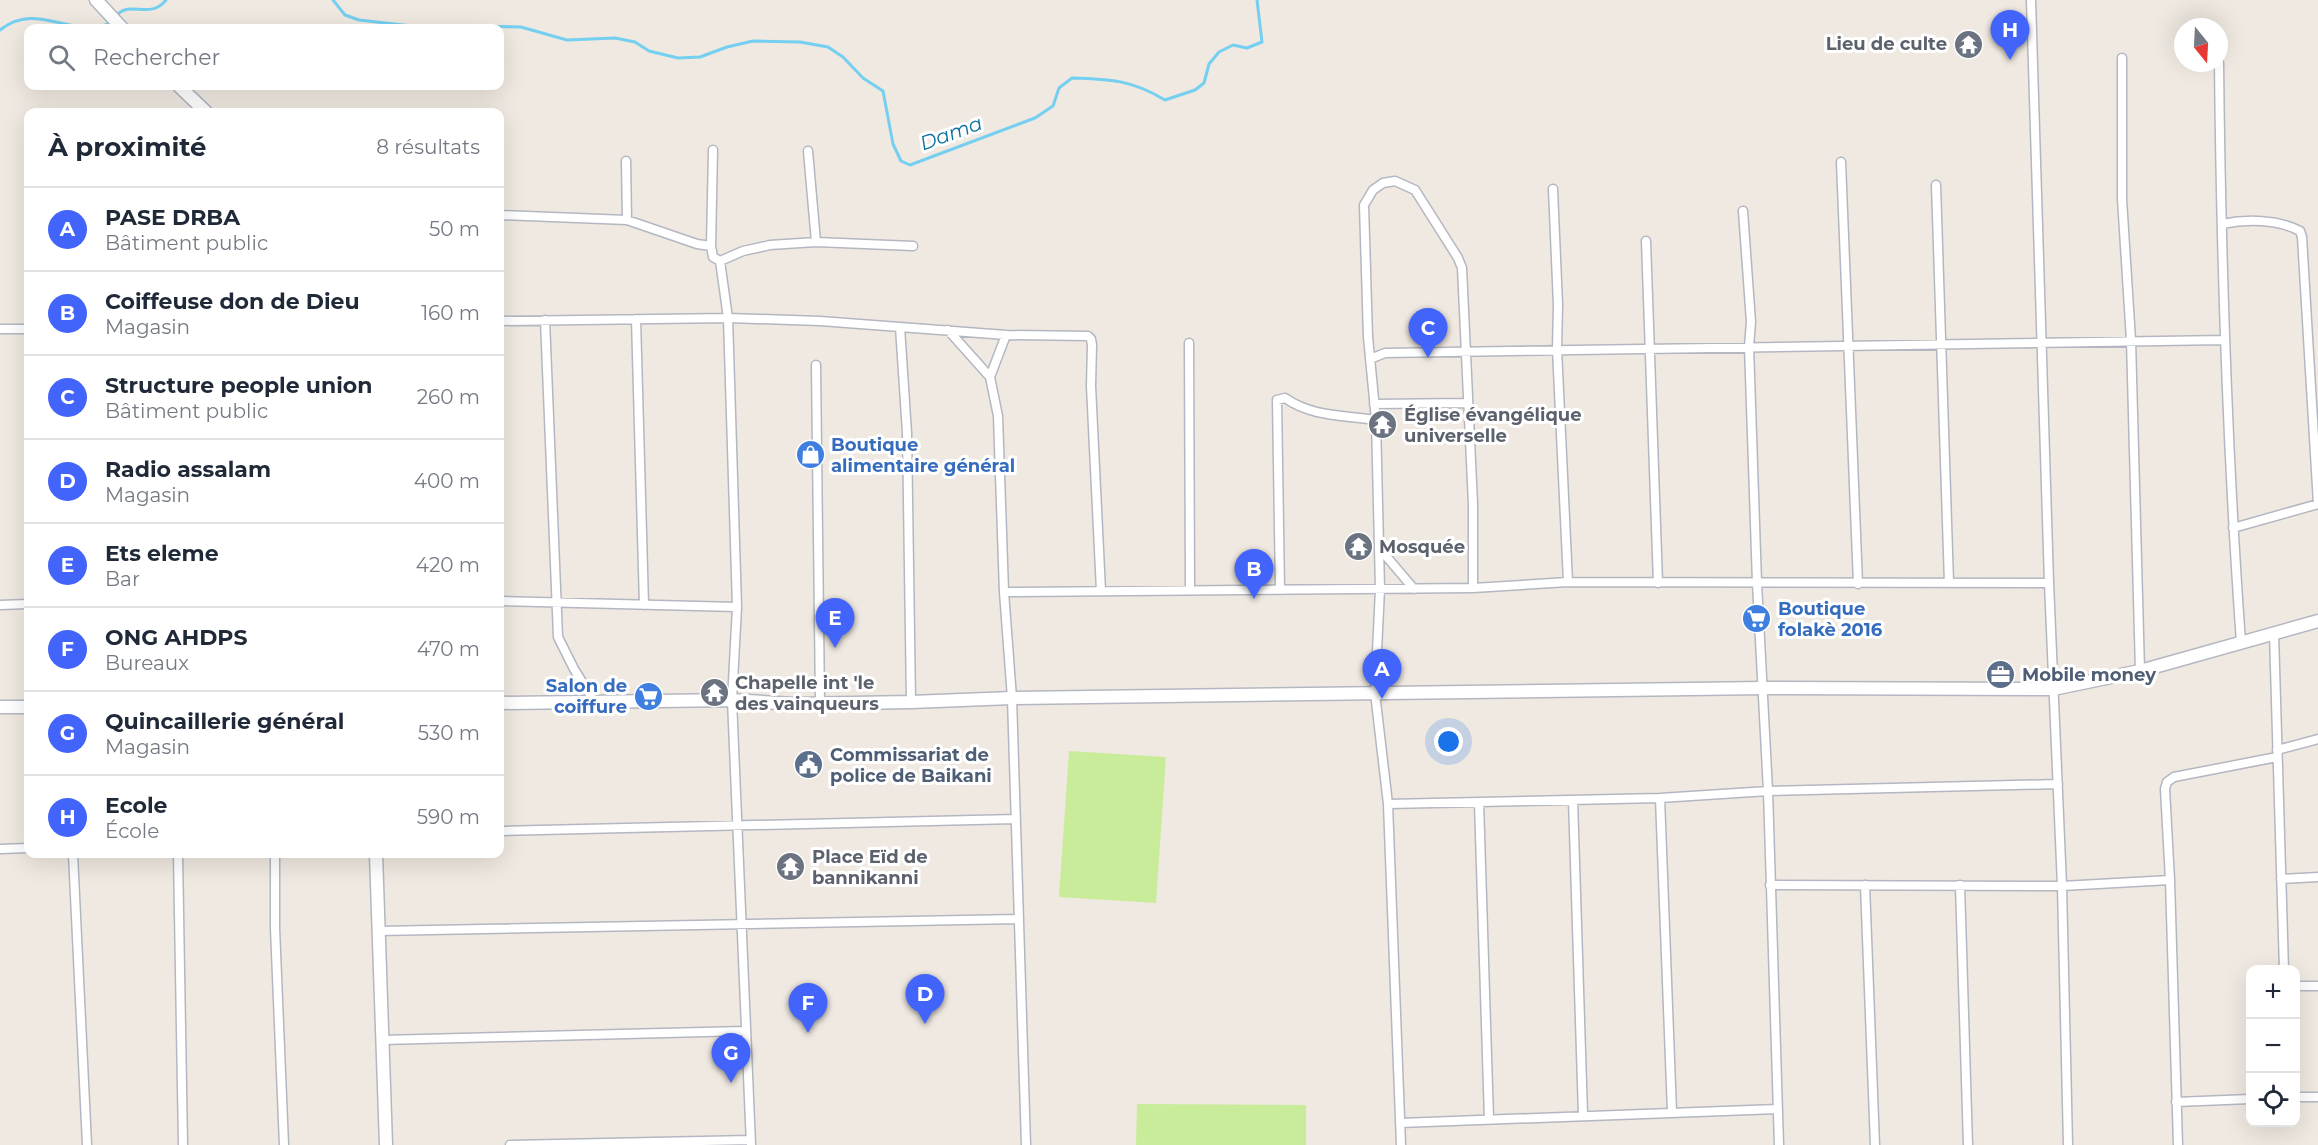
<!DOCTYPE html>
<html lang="fr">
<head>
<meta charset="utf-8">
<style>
	:root { --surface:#fff; --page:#f6f6f7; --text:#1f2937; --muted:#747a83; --line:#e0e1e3; --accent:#4264fb }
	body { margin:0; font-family:Montserrat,sans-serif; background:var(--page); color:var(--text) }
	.controls { position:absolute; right:18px; bottom:18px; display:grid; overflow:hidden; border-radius:12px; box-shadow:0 6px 24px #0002 }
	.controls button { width:54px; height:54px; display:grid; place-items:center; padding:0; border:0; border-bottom:2px solid var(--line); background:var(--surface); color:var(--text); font:30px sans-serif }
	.compass { position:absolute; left:2174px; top:18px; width:54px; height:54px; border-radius:50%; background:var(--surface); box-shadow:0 6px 24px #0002; rotate:162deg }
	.you { position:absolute; left:1449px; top:742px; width:21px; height:21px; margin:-15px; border:4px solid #fff; border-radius:50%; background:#1a73e8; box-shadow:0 0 0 9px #1a73e833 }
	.badge { display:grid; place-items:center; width:39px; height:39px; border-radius:50%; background:var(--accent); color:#fff; font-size:20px; font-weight:700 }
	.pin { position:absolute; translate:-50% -50px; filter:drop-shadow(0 2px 3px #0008) }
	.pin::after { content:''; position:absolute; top:32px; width:21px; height:18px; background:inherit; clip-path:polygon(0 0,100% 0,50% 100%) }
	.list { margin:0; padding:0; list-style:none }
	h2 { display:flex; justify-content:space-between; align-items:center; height:78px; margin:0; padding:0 24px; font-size:26px }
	h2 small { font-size:20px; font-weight:400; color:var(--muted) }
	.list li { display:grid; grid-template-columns:39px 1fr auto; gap:18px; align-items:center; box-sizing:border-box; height:84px; padding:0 24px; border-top:2px solid var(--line) }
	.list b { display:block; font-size:22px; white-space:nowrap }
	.list p { margin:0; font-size:20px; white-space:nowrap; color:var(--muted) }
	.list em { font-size:20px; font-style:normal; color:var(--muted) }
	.icon { flex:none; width:33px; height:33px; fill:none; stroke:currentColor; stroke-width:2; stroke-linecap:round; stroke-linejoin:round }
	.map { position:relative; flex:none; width:2318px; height:1145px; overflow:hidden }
	.search { position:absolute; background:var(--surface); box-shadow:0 6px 24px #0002; left:24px; top:24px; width:480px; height:66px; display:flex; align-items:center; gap:15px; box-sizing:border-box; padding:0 21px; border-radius:12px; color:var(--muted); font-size:22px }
	.panel { position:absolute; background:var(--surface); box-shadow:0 6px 24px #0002; left:24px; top:108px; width:480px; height:750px; border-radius:12px }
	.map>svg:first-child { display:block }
	.pitch { fill:#c9ec9a }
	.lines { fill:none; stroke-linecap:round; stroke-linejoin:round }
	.stream { stroke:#75cff0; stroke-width:3 }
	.street-casing { stroke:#b4b7c1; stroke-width:11 }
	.secondary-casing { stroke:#b4b7c1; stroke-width:15 }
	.street { stroke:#fff; stroke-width:8 }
	.secondary { stroke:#fff; stroke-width:12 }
	.labels { text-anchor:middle; stroke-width:6; stroke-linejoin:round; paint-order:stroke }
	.worship-label { font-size:18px; font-weight:bold; fill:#5b616d; stroke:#fff; text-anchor:start }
	.shop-label { font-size:18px; font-weight:bold; fill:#366cbe; stroke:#fff; text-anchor:start }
	.service-label { font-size:18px; font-weight:bold; fill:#4e5e75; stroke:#fff; text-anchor:start }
	.water-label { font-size:20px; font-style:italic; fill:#0d6fa3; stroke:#fff }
</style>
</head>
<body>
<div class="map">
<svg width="2318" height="1145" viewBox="0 0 2318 1145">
	<rect width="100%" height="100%" fill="#efe9e1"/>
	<path class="pitch" d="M1069,751l97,6 -10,146 -97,-6z
		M1137,1104l169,1v40h-170z"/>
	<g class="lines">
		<path class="stream" d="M333,0l12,15 14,5 71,8
			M117,15c14,-15 33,5 49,-15
			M452,28l25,-2 44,1 46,13 48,-2 20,4 14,9 29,7 22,-1 27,-10 26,-6 47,1 28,5 15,10 20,21 20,13 10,53 8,17 9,4 125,-47 18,-12 6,-18 13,-10c38,1 60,2 93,22l30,-10 9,-7 5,-19 10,-12 14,-7 14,3 15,-6 -5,-42
			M0,30c37,-30 71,10 111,-7"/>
		<defs>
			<path id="street" d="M2031,0l18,583 13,303 6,259
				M2122,58v141l9,141 9,331
				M2219,63c2,193 8,386 22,579
				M713,150l-2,96 2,11 7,4 23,-10 27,-6 46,-3 97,4
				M808,151l8,91
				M626,161l1,59
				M1841,162l17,422
				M1936,185l13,398
				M1553,189l5,116 -1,44 11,233
				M1743,211l8,111 -2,24 8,237 11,208 11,354
				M500,215l127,5 70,24 14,2
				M2222,224c25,-5 55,-5 78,7l2,6 16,267 -85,24
				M1646,241l12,342
				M720,261l8,57 9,289 -5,93 19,445
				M636,319l8,286
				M545,320l13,317 16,32 20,32
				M500,321l228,-3 92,3 186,14 82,1 3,3 1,6 -1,41 10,205
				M900,327l7,106 4,269
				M0,329h28
				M948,330l42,47
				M1006,335l-16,42 8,39 6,176 8,106 14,447
				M1189,343l1,247
				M1370,359l15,-6 839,-13
				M816,365l4,339
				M1374,404l93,-1
				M1380,549l34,40
				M1280,590l-3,-190 8,-2c27,19 59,17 91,22
				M1004,592l469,-4 95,-6 481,1
				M500,601l237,6
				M0,605l28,-1
				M2274,633l10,337
				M2277,750l41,-11
				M1660,798l12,314
				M1573,800l10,315
				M1479,803l10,316
				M1388,804l272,-6 108,-7 290,-7
				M500,831l516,-12
				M0,849l28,-1
				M73,854l14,291
				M178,854l5,291
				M275,854v74l9,217
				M2281,879l37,-2
				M1770,885l292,1 108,-6
				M1865,885l10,260
				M1960,885l8,260
				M379,931l640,-12
				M2296,986h22
				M382,1040l363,-9
				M2296,1097h22
				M2176,1102l74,-3
				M1400,1123l377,-14
				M510,1145l240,-5
				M1401,1145l-13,-341 -13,-111 5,-104 -4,-169 -8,-83 -4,-132 9,-15 10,-7 12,-2 20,9 43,68 4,10 11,236v84
				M2178,1145l-8,-265 -5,-91 2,-7 7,-5 103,-20"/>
			<path id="secondary" d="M96,0l26,28
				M179,86l27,26
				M500,703l232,-3 62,4 117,-2 101,-4 752,-10 289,1 87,-18 178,-50
				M0,707h28
				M376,854l10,291"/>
		</defs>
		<use href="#street" class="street-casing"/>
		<use href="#secondary" class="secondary-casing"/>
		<use href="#street" class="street"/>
		<use href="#secondary" class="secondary"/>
	</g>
	<defs>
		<symbol id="temple-disc" viewBox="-11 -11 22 22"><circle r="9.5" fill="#6b7280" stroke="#fff"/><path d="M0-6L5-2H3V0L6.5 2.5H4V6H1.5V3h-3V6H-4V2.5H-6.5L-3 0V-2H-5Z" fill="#fff"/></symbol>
		<symbol id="shop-disc" viewBox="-11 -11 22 22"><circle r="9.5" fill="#3f7fe0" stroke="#fff"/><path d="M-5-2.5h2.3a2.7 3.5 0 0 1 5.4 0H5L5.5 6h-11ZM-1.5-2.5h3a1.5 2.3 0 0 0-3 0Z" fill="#fff"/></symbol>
		<symbol id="supermarket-disc" viewBox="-11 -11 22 22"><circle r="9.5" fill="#3f7fe0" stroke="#fff"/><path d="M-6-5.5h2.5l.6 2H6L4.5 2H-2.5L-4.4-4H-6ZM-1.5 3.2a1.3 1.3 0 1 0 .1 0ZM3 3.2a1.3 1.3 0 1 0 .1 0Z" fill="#fff"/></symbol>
		<symbol id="office-disc" viewBox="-11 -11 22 22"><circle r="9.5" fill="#5c6f8a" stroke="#fff"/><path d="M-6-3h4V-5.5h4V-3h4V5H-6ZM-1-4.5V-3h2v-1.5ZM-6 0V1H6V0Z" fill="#fff"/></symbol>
		<symbol id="civic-disc" viewBox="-11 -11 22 22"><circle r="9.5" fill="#5c6f8a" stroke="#fff"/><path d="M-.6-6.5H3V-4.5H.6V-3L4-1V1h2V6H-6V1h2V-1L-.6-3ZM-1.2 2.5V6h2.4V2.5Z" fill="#fff"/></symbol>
	</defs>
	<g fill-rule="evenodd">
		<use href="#temple-disc" x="1952" y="28" width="33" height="33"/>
		<use href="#temple-disc" x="1366" y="408" width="33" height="33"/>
		<use href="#shop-disc" x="794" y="438" width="33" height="33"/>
		<use href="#temple-disc" x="1342" y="530" width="33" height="33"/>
		<use href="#supermarket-disc" x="1740" y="602" width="33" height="33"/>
		<use href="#office-disc" x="1984" y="658" width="33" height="33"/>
		<use href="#temple-disc" x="698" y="676" width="33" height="33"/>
		<use href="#supermarket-disc" x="632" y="680" width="33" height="33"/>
		<use href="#civic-disc" x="792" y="748" width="33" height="33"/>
		<use href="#temple-disc" x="774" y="850" width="33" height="33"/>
	</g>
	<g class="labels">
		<g class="worship-label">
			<text x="1947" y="50" text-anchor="end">Lieu de culte</text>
			<text x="1404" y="421">Église évangélique<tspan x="1404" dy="21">universelle</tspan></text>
			<text x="1379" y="553">Mosquée</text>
			<text x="735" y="689">Chapelle int 'le<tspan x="735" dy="21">des vainqueurs</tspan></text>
			<text x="812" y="863">Place Eïd de<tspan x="812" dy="21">bannikanni</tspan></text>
		</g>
		<g class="shop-label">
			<text x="831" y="451">Boutique<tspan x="831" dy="21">alimentaire général</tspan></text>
			<text x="1778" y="615">Boutique<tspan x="1778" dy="21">folakè 2016</tspan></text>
			<text x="627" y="692" text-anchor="end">Salon de<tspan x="627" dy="21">coiffure</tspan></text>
		</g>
		<g class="service-label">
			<text x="2022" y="681">Mobile money</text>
			<text x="830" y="761">Commissariat de<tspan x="830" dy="21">police de Baikani</tspan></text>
		</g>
		<g class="water-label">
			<text transform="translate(951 133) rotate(-20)" y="7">Dama</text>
		</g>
	</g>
</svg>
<div class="controls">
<button>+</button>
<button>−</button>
<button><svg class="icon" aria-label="locate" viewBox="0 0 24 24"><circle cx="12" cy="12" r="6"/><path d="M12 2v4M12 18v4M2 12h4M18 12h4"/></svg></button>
</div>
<svg class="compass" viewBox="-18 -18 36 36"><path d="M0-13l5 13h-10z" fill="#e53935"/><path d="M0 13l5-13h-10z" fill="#747a83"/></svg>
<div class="you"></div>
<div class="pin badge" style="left:1382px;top:699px">A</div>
<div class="pin badge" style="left:1254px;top:599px">B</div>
<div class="pin badge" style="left:1428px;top:358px">C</div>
<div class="pin badge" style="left:925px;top:1024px">D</div>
<div class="pin badge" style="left:835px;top:648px">E</div>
<div class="pin badge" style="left:808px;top:1033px">F</div>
<div class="pin badge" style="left:731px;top:1083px">G</div>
<div class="pin badge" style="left:2010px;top:60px">H</div>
<div class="search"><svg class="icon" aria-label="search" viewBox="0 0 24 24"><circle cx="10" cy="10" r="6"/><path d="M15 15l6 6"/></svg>Rechercher</div>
<section class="panel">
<h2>À proximité<small>8 résultats</small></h2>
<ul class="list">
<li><span class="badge">A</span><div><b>PASE DRBA</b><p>Bâtiment public</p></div><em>50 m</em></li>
<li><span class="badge">B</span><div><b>Coiffeuse don de Dieu</b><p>Magasin</p></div><em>160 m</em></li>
<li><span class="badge">C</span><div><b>Structure people union</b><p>Bâtiment public</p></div><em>260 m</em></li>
<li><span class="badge">D</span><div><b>Radio assalam</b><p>Magasin</p></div><em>400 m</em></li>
<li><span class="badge">E</span><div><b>Ets eleme</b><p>Bar</p></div><em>420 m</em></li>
<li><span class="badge">F</span><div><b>ONG AHDPS</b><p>Bureaux</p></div><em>470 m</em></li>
<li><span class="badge">G</span><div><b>Quincaillerie général</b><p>Magasin</p></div><em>530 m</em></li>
<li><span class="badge">H</span><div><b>Ecole</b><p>École</p></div><em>590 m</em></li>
</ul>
</section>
</div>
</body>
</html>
